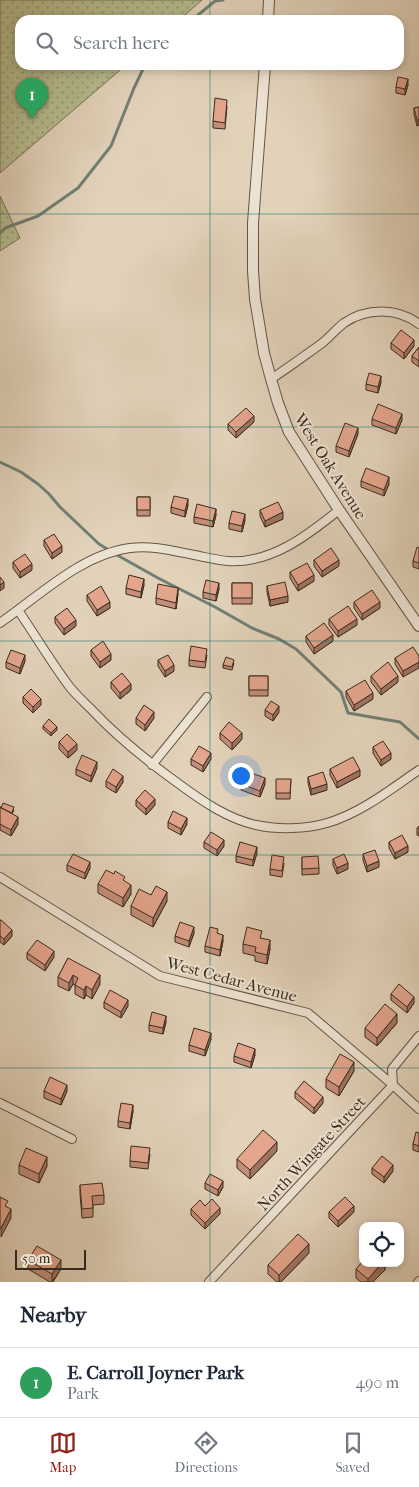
<!DOCTYPE html>
<html lang="en">
<head>
<meta charset="utf-8">
<style>
	:root { --surface:#fff; --page:#f2f2f3; --text:#1f2937; --muted:#747a83; --line:#e0e1e3; --accent:#8f2418 }
	body { margin:0; font-family:"IM FELL French Canon",serif; background:var(--page); color:var(--text) }
	.controls { position:absolute; right:15px; bottom:15px; display:grid; overflow:hidden; border-radius:10px; box-shadow:0 2px 8px #0003 }
	.controls button { width:45px; height:45px; display:grid; place-items:center; padding:0; border:0; border-bottom:1px solid var(--line); background:var(--surface); color:var(--text); font:25px sans-serif }
	.scale { position:absolute; left:15px; bottom:12px; width:71px; box-sizing:border-box; padding-left:5px; border:2px solid #3a2b1c; border-top:0; font-size:14px; line-height:18px; white-space:nowrap; color:#3a2b1c; -webkit-text-stroke:4px #ece2d2; paint-order:stroke }
	.you { position:absolute; left:240px; top:775px; width:18px; height:18px; margin:-12px; border:4px solid #fff; border-radius:50%; background:#1a73e8; box-shadow:0 0 0 8px #1a73e833 }
	.badge { display:grid; place-items:center; width:32px; height:32px; border-radius:50%; background:var(--accent); color:#fff; font-size:16px; font-weight:700 }
	.pin { position:absolute; translate:-50% -41px; filter:drop-shadow(0 1px 2px #0008) }
	.pin::after { content:''; position:absolute; top:26px; width:18px; height:15px; background:inherit; clip-path:polygon(0 0,100% 0,50% 100%) }
	.list { margin:0; padding:0; list-style:none }
	h2 { display:flex; justify-content:space-between; align-items:center; height:65px; margin:0; padding:0 20px; font-size:21px }
	h2 small { font-size:16px; font-weight:400; color:var(--muted) }
	.list li { display:grid; grid-template-columns:32px 1fr auto; gap:15px; align-items:center; box-sizing:border-box; height:70px; padding:0 20px; border-top:1px solid var(--line) }
	.list b { display:block; font-size:19px; white-space:nowrap }
	.list p { margin:0; font-size:16px; white-space:nowrap; color:var(--muted) }
	.list em { font-size:16px; font-style:normal; color:var(--muted) }
	.icon { flex:none; width:28px; height:28px; fill:none; stroke:currentColor; stroke-width:2; stroke-linecap:round; stroke-linejoin:round }
	.map { position:relative; flex:none; width:419px; height:1282px; overflow:hidden }
	.search { position:absolute; background:var(--surface); box-shadow:0 2px 8px #0003; left:15px; right:15px; top:15px; height:55px; display:flex; align-items:center; gap:12px; box-sizing:border-box; padding:0 18px; border-radius:15px; color:var(--muted); font-size:19px }
	.sheet { height:135px; background:var(--surface) }
	nav { display:flex; justify-content:space-around; align-items:center; box-sizing:border-box; height:70px; border-top:1px solid var(--line); background:var(--surface); font-size:14px; color:var(--muted) }
	nav a { display:grid; justify-items:center; gap:2px }
	nav .on { color:var(--accent) }
	.map>svg:first-child { display:block }
	.grass { fill:url(#grass-dots); stroke:#787355 }
	.lines { fill:none; stroke-linecap:round; stroke-linejoin:round }
	.stream { stroke:#718073; stroke-width:3 }
	.minor-casing { stroke:#645544; stroke-width:10 }
	.tertiary-casing { stroke:#645544; stroke-width:12 }
	.minor { stroke:#ece2d2; stroke-width:8 }
	.tertiary { stroke:#ece2d2; stroke-width:10 }
	.wall { fill:#c48e79; stroke:#3a2b1c }
	.shaded-wall { fill:#a07463; stroke:#3a2b1c }
	.building { fill:#e4a58d; stroke:#3a2b1c }
	.grid { fill:none; stroke:#0f766e; stroke-width:1; stroke-opacity:0.55 }
	.labels { text-anchor:middle; stroke-width:4; stroke-linejoin:round; paint-order:stroke }
	.street-label { font-size:16px; fill:#3a2b1c; stroke:#ece2d2 }
</style>
</head>
<body>
<div class="map">
<svg width="419" height="1282" viewBox="0 0 419 1282">
	<defs>
		<pattern id="grass-dots" width="8" height="8" patternUnits="userSpaceOnUse" patternTransform="scale(1.25)"><rect width="8" height="8" fill="#b5bb8e"/><path d="M2 2h.1M6 6h.1" fill="none" stroke="#949873" stroke-width="1.8" stroke-linecap="round"/></pattern>
	</defs>
	<rect width="100%" height="100%" fill="#e2d2ba"/>
	<filter id="stains"><feTurbulence type="fractalNoise" baseFrequency=".004" numOctaves="4"/><feColorMatrix values="0 0 0 0 .2 0 0 0 0 .09 0 0 0 0 .02 0 0 0 .5 -.17"/></filter>
	<radialGradient id="worn" r=".72"><stop offset=".6" stop-color="#630" stop-opacity="0"/><stop offset="1" stop-color="#630" stop-opacity=".3"/></radialGradient>
	<path class="grass" d="M0,0h202l-23,20h-159v45h106l-126,108z
		M0,196l20,42 -20,13z"/>
	<g class="lines">
		<path class="stream" d="M192,20l23,-19 8,-1
			M0,233l5,-5 33,-12 40,-28 33,-42 23,-58 11,-23
			M0,462l21,10 17,12 11,10 11,13 39,37 18,11 41,23 57,29 37,21 27,11 17,10 45,43 7,21 52,9 19,17"/>
		<defs>
			<path id="minor" d="M271,379c17,-11 33,-23 50,-35 8,-6 15,-15 23,-21 22,-15 53,-16 75,1
				M18,610c17,25 33,52 51,76 6,8 14,15 21,22 27,29 57,53 89,76 23,17 49,35 77,41 22,5 50,4 71,-2 34,-10 64,-34 92,-53
				M0,623c39,-27 82,-69 130,-75 22,-3 44,3 64,7 11,2 23,5 34,6 43,3 80,-26 111,-51
				M152,765l55,-68
				M0,877l160,99 148,37 85,72 26,24
				M0,1103l72,36
				M209,1282l184,-197 -1,-16 27,-33
				M418,1282l1,-1"/>
			<path id="tertiary" d="M268,20l1,-20
				M265,65l-12,158v48l2,28 9,54 7,26 7,24 11,29 50,78 80,116"/>
		</defs>
		<use href="#minor" class="minor-casing"/>
		<use href="#tertiary" class="tertiary-casing"/>
		<use href="#minor" class="minor"/>
		<use href="#tertiary" class="tertiary"/>
	</g>
	<path class="wall" d="M408,85l-3,10 -9,-2v-6z
		M227,106l-2,23 -12,-1v-7z
		M419,107v18l-2,1 -3,-12v-6z
		M391,343l23,3 -10,13 -13,-10z
		M419,347v20l-7,-5v-6z
		M381,382l-3,11 -12,-3v-6z
		M372,419l30,1 -6,14 -24,-9z
		M254,422l-18,16 -8,-8v-6z
		M358,434l-9,23 -13,-5v-6z
		M361,481l28,3 -5,12 -23,-9z
		M137,497h13v19h-13z
		M188,505l-3,12 -14,-4v-6z
		M260,510l23,9 -18,8 -5,-11z
		M216,515l-3,12 -19,-4v-6z
		M245,520l-3,12 -13,-3v-6z
		M44,540l18,12 -10,7 -8,-13z
		M419,548v21l-6,-2v-6z
		M314,560l25,6 -17,11 -8,-11z
		M13,562l19,8 -12,8 -7,-10z
		M290,572l24,9 -16,10 -8,-13z
		M232,583h20v21h-20z
		M144,585l-3,13 -15,-4v-6z
		M267,586l21,16 -18,4 -3,-14z
		M219,589l-3,12 -13,-3v-6z
		M178,594l-2,15 -20,-5v-6z
		M87,595l23,13 -13,8 -10,-15z
		M354,602l26,6 -18,12 -8,-12z
		M55,617l21,9 -12,9 -9,-12z
		M329,619l28,6 -19,12 -9,-12z
		M306,636l27,5 -19,13 -8,-12z
		M91,650l20,10 -11,8 -9,-12z
		M207,655l-2,13 -16,-2v-6z
		M419,656l-16,21 -8,-13v-6z
		M158,660l16,11 -9,6 -7,-11z
		M25,661l-5,13 -14,-6v-6z
		M234,663l-2,7 -9,-2v-3z
		M249,676h19v20h-19z
		M371,676l27,6 -17,13 -10,-13z
		M111,682l20,8 -11,9 -9,-11z
		M346,691l27,8 -19,12 -8,-14z
		M23,697l18,8 -8,8 -10,-10z
		M265,710l14,2 -6,9 -8,-5z
		M136,718h18l-9,13 -9,-7z
		M43,726l14,4 -6,6 -8,-7z
		M220,733l22,6 -10,11 -12,-11z
		M59,742l18,8 -9,8 -9,-9z
		M373,747l18,12 -10,7 -8,-13z
		M191,759h20l-8,13 -12,-7z
		M97,768l-6,14 -15,-7v-6z
		M330,769l30,7 -23,12 -7,-13z
		M308,777l19,13 -16,5 -3,-12z
		M291,779l-1,20h-14v-6z
		M106,781l17,1 -7,11 -10,-6z
		M241,784h24l-5,13 -19,-7z
		M136,800l19,5 -9,10 -10,-9z
		M0,807l14,3 -2,4 6,10 -7,12 -11,-6z
		M168,822l19,2 -6,11 -13,-7z
		M419,826v10l-2,-1v-7z
		M204,842l20,4 -7,10 -13,-8z
		M389,842l19,10 -13,7 -6,-11z
		M257,853l-4,13 -17,-4v-6z
		M363,854l16,13 -12,5 -4,-12z
		M302,857l17,11v6l-17,1z
		M333,859l15,10 -11,5 -4,-9z
		M284,863l-2,14 -12,-2v-6z
		M67,865l23,3 -5,11 -18,-8z
		M125,882l6,12 -8,13 -25,-14v-9z
		M151,895l16,6 -14,26 -22,-12v-9z
		M0,920l12,16 -8,9 -4,-3z
		M194,933l-5,14 -14,-5v-6z
		M218,933l5,8 -3,15 -15,-4v-6z
		M262,938l8,11 -3,15 -12,-3v-5l-12,-3v-9z
		M27,953l27,4 -9,14 -18,-12z
		M68,958l32,26 -8,15 -6,-4 -2,4 -9,-5v-9l-2,-1 -4,7 -11,-5v-9z
		M391,994l23,9 -7,10 -16,-13z
		M104,1002l24,4 -7,12 -17,-10z
		M166,1022l-3,12 -14,-3v-6z
		M397,1023l-20,23 -12,-9v-9z
		M211,1039l-6,17 -16,-5v-6z
		M255,1055l-4,13 -17,-6v-6z
		M354,1071l-15,25 -13,-8v-9z
		M44,1091h23l-6,14 -17,-7z
		M295,1092l28,11 -9,11 -19,-16z
		M133,1111l-3,18 -12,-2v-6z
		M419,1133v19l-6,-2v-6z
		M277,1151l-27,28 -13,-11v-9z
		M150,1154l-2,15 -18,-2v-6z
		M19,1165l28,1 -8,17 -20,-9z
		M372,1168l21,3 -9,12 -12,-9z
		M205,1183l18,4 -5,9 -13,-7z
		M80,1185l24,10v9l-11,1v12l-11,1 -2,-24z
		M205,1206l15,8 -15,15 -14,-14v-6z
		M329,1212h25l-16,15 -9,-9z
		M309,1253l-28,29h-4l-9,-8v-9z
		M28,1260l33,9 -8,13h-3l-22,-13z
		M385,1263v7l-12,12h-12l-5,-4v-9z"/>
	<path class="shaded-wall" d="M408,79v6l-3,10v-6z
		M419,119v6l-2,1v-6z
		M414,340v6l-10,13v-6z
		M381,376v6l-3,11v-6z
		M402,414v6l-6,14v-6z
		M254,416v6l-18,16v-6z
		M358,428v6l-9,23v-6z
		M389,477v7l-5,12v-6z
		M188,499v6l-3,12v-6z
		M216,509v6l-3,12v-6z
		M283,512v7l-18,8v-6z
		M245,514v6l-3,12v-6z
		M62,546v6l-10,7v-6z
		M339,560v6l-17,11v-6z
		M32,564v6l-12,8v-6z
		M314,575v6l-16,10v-6z
		M144,579v6l-3,13v-6z
		M4,582v6l-4,3v-6z
		M219,583v6l-3,12v-6z
		M178,588v6l-2,15v-6z
		M288,596v6l-18,4v-6z
		M110,602v6l-13,8v-6z
		M380,602v6l-18,12v-6z
		M357,619v6l-19,12v-6z
		M76,620v6l-12,9v-6z
		M333,635v6l-19,13v-6z
		M111,654v6l-11,8v-6z
		M25,655v6l-5,13v-6z
		M419,662v6l-16,9v-6z
		M174,665v6l-9,6v-6z
		M398,676v6l-17,13v-6z
		M131,684v6l-11,9v-6z
		M373,693v6l-19,12v-6z
		M41,699v6l-8,8v-6z
		M279,706v6l-6,9v-6z
		M154,712v6l-9,13v-6z
		M57,727v3l-6,6v-3z
		M242,733v6l-10,11v-7z
		M77,744v6l-9,8v-6z
		M211,753v6l-8,13v-6z
		M391,753v6l-10,7v-6z
		M97,762v6l-6,14v-6z
		M360,770v6l-23,12v-6z
		M123,776v6l-7,11v-6z
		M265,778v6l-5,13v-6z
		M327,784v6l-16,5v-6z
		M155,799v6l-9,10v-6z
		M18,817v7l-7,12v-6z
		M187,818v6l-6,11v-6z
		M224,840v6l-7,10v-6z
		M408,846v6l-13,7v-6z
		M257,847v6l-4,13v-6z
		M379,861v6l-12,5v-6z
		M90,862v6l-5,11v-6z
		M348,863v6l-11,5v-6z
		M131,885v9l-8,13v-9z
		M167,892v9l-14,26v-9z
		M194,927v6l-5,14v-6z
		M12,930v6l-8,9v-6z
		M223,935v6l-3,15v-6z
		M270,940v9l-3,15v-9z
		M54,951v6l-9,14v-6z
		M73,975v9l-4,7v-8z
		M100,975v9l-8,15v-9z
		M86,986v9l-2,4v-9z
		M414,997v6l-7,10v-6z
		M128,1000v6l-7,12v-6z
		M397,1014v9l-20,23v-8z
		M166,1016v6l-3,12v-6z
		M211,1033v6l-6,17v-6z
		M255,1049v6l-4,13v-6z
		M354,1062v9l-15,25v-9z
		M67,1085v6l-6,14v-6z
		M323,1097v6l-9,11v-6z
		M133,1105v6l-3,18v-6z
		M277,1142v9l-27,28v-9z
		M47,1157v9l-8,17v-9z
		M393,1165v6l-9,12v-6z
		M223,1181v6l-5,9v-6z
		M354,1206v6l-16,15v-6z
		M220,1208v6l-15,15v-6z
		M11,1209v9l-10,19v-9z
		M309,1244v9l-28,29h-2v-7z
		M402,1244v6l-2,2v-6z
		M61,1260v9l-9,13v-8z
		M382,1263h3v7l-12,12h-5v-3z"/>
	<path class="building" d="M398,77l10,2 -3,10 -9,-2z
		M215,98l12,2 -2,23 -12,-2z
		M419,107v12l-2,1 -3,-12z
		M401,330l13,10 -10,13 -13,-10z
		M419,347v14l-7,-5z
		M369,373l12,3 -3,11 -12,-3z
		M378,404l24,10 -6,14 -24,-9z
		M246,408l8,8 -18,16 -8,-8z
		M345,423l13,5 -9,23 -13,-5z
		M366,468l23,9 -5,13 -23,-9z
		M174,496l14,3 -3,12 -14,-4z
		M137,497h13v13h-13z
		M278,502l5,10 -18,9 -5,-11z
		M197,504l19,5 -3,12 -19,-4z
		M232,511l13,3 -3,12 -13,-3z
		M54,534l8,12 -10,7 -8,-13z
		M417,547l2,1v15l-6,-2z
		M331,548l8,12 -17,11 -8,-11z
		M25,554l7,10 -12,8 -7,-10z
		M307,563l7,12 -16,10 -8,-13z
		M129,575l15,4 -3,13 -15,-4z
		M0,577l4,5 -4,3z
		M206,580l13,3 -3,12 -13,-3z
		M285,582l3,14 -18,4 -3,-14z
		M232,583h20v15h-20z
		M158,584l20,4 -2,15 -20,-5z
		M101,586l9,16 -13,8 -10,-15z
		M372,590l8,12 -18,12 -8,-12z
		M348,606l9,13 -19,12 -9,-12z
		M67,608l9,12 -12,9 -9,-12z
		M324,623l9,12 -19,13 -8,-12z
		M103,641l8,13 -11,8 -9,-12z
		M191,646l16,3 -2,13 -16,-2z
		M413,647l6,9v6l-16,9 -8,-13z
		M11,650l14,5 -5,13 -14,-6z
		M168,655l6,10 -9,6 -7,-11z
		M226,657l8,3 -2,7 -9,-2z
		M388,662l10,14 -17,13 -10,-13z
		M122,673l9,11 -11,9 -9,-11z
		M249,676h19v14h-19z
		M365,680l8,13 -19,12 -8,-14z
		M31,689l10,10 -8,8 -10,-10z
		M271,701l8,5 -6,9 -8,-5z
		M144,705l10,7 -9,13 -9,-7z
		M49,719l8,8 -6,6 -8,-7z
		M229,722l13,11 -10,10 -12,-10z
		M67,734l10,10 -9,8 -9,-10z
		M383,741l8,12 -10,7 -8,-13z
		M199,746l12,7 -8,13 -12,-7z
		M82,755l15,7 -6,14 -15,-7z
		M353,757l7,13 -23,12 -7,-13z
		M113,769l10,7 -7,11 -10,-6z
		M246,771l19,7 -5,13 -19,-7z
		M323,772l4,12 -16,5 -3,-12z
		M276,779h15l-1,14h-14z
		M145,790l10,9 -9,10 -10,-9z
		M3,803l11,4 -2,6 -11,-5z
		M0,807l18,10 -7,13 -11,-6z
		M173,811l14,7 -6,11 -13,-7z
		M211,832l13,8 -7,10 -13,-8z
		M402,835l6,11 -13,7 -6,-11z
		M240,842l17,5 -4,13 -17,-4z
		M375,850l4,11 -12,5 -4,-12z
		M73,854l17,8 -5,11 -18,-8z
		M344,854l4,9 -11,5 -4,-9z
		M272,855l12,2 -2,14 -12,-2z
		M318,856l1,12 -17,1v-12z
		M106,870l8,4 1,-3 10,6 -2,3 8,5 -8,13 -25,-14z
		M156,886l11,6 -14,26 -22,-12 8,-17 12,6z
		M0,920h1l11,10 -8,9 -4,-3z
		M180,922l14,5 -5,14 -14,-5z
		M210,927l8,2 -1,4 6,2 -3,15 -15,-4z
		M247,927l15,4 -2,7 10,2 -3,15 -12,-3 1,-5 -13,-3z
		M37,940l17,11 -9,14 -18,-12z
		M68,958l32,17 -8,15 -6,-4 -2,4 -9,-5 3,-7 -5,-3 -4,8 -11,-6z
		M399,984l15,13 -7,10 -16,-13z
		M110,990l18,10 -7,12 -17,-10z
		M385,1004l12,10 -20,24 -12,-10z
		M152,1012l14,4 -3,12 -14,-3z
		M194,1028l17,5 -6,17 -16,-5z
		M238,1043l17,6 -4,13 -17,-6z
		M340,1054l14,8 -15,25 -13,-8z
		M50,1077l17,8 -6,14 -17,-8z
		M304,1081l19,16 -9,11 -19,-16z
		M121,1103l12,2 -3,18 -12,-2z
		M263,1130l14,12 -27,28 -13,-11z
		M416,1132l3,1v13l-6,-2z
		M131,1146l19,2 -2,15 -18,-2z
		M26,1148l21,9 -8,17 -20,-9z
		M382,1156l11,9 -9,12 -12,-9z
		M210,1174l13,7 -5,9 -13,-7z
		M102,1183l2,12 -12,1 1,12 -11,1 -2,-24z
		M0,1197l8,4 -3,5 6,3 -10,19h-1z
		M345,1197l9,9 -16,15 -9,-9z
		M212,1199l8,9 -15,15 -14,-14 9,-9 5,6z
		M298,1234l11,10 -30,31 -11,-10z
		M37,1246l24,14 -9,14 -24,-14z
		M363,1261v2h19l-14,16 -12,-10z"/>
	<path class="grid" d="M210,0v20M210,65v1217M0,214h419M0,427h419M0,641h419M0,855h419M0,1068h419"/>
	<g class="labels">
		<g class="street-label">
			<text transform="translate(331 466) rotate(58)" y="6">West Oak Avenue</text>
			<text transform="translate(232 979) rotate(15)" y="6">West Cedar Avenue</text>
			<text transform="translate(311 1153) rotate(-47)" y="6">North Wingate Street</text>
		</g>
	</g>
	<rect width="100%" height="100%" filter="url(#stains)"/>
	<rect width="100%" height="100%" fill="url(#worn)"/>
</svg>
<div class="controls">
<button><svg class="icon" aria-label="locate" viewBox="0 0 24 24"><circle cx="12" cy="12" r="6"/><path d="M12 2v4M12 18v4M2 12h4M18 12h4"/></svg></button>
</div>
<div class="scale">50 m</div>
<div class="you"></div>
<div class="pin badge" style="left:32px;top:119px;background:#2e9e5b">1</div>
<div class="search"><svg class="icon" aria-label="search" viewBox="0 0 24 24"><circle cx="10" cy="10" r="6"/><path d="M15 15l6 6"/></svg>Search here</div>
</div>
<section class="sheet">
<h2>Nearby<small></small></h2>
<ul class="list">
<li><span class="badge" style="background:#2e9e5b">1</span><div><b>E. Carroll Joyner Park</b><p>Park</p></div><em>490 m</em></li>
</ul>
</section>
<nav>
<a class="on"><svg class="icon" aria-label="map" viewBox="0 0 24 24"><path d="M3 6l6-2 6 2 6-2v14l-6 2-6-2-6 2zM9 4v14M15 6v14"/></svg>Map</a>
<a><svg class="icon" aria-label="directions" viewBox="0 0 24 24"><path d="M12 3l9 9-9 9-9-9zM9 14v-3h6M13 9l2 2-2 2"/></svg>Directions</a>
<a><svg class="icon" aria-label="saved" viewBox="0 0 24 24"><path d="M7 4h10v16l-5-4-5 4z"/></svg>Saved</a>
</nav>
</body>
</html>
